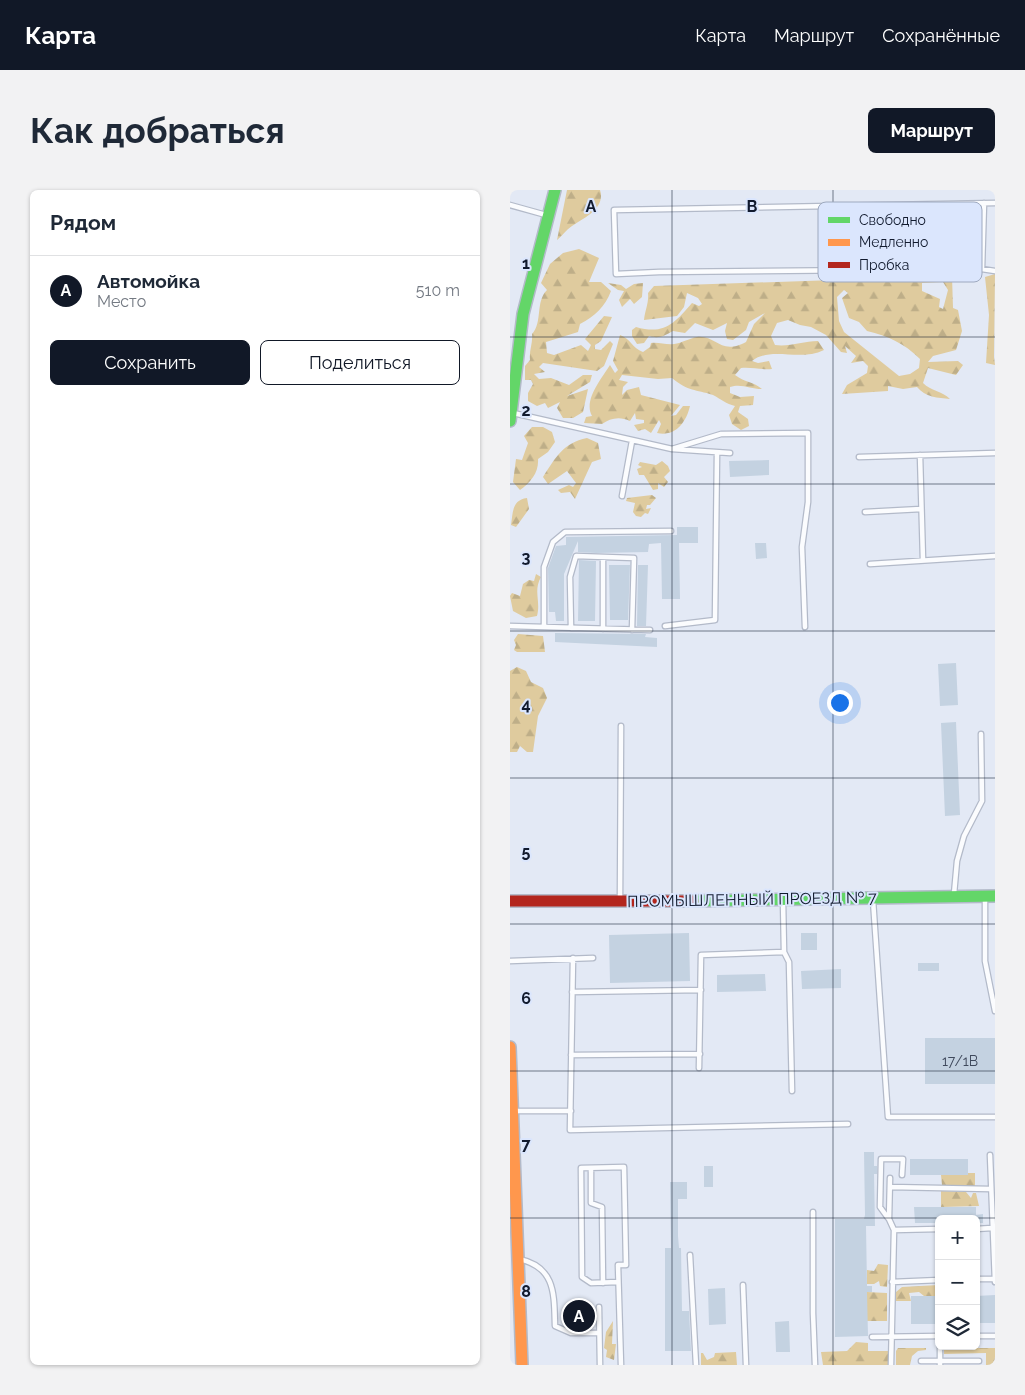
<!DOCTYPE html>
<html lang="ru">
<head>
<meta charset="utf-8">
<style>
	:root { --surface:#fff; --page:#f2f2f3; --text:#1f2937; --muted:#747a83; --line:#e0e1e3; --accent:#111827 }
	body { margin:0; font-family:Raleway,sans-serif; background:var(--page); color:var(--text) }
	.controls { position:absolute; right:15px; bottom:15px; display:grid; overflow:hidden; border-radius:8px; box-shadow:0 1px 4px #0004 }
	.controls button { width:45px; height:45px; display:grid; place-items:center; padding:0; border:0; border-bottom:1px solid var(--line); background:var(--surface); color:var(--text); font:25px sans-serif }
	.you { position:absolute; left:329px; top:512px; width:18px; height:18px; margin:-12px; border:4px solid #fff; border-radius:50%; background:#1a73e8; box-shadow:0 0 0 8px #1a73e833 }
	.badge { display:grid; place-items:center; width:32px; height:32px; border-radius:50%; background:var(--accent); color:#fff; font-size:16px; font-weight:700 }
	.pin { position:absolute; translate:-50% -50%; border:2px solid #fff; box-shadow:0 1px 5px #0006 }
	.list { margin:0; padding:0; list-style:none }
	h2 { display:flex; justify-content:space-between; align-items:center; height:65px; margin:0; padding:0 20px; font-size:21px }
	h2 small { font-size:16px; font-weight:400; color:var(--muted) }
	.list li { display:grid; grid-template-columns:32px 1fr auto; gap:15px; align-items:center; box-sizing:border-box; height:70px; padding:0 20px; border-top:1px solid var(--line) }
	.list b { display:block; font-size:19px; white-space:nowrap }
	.list p { margin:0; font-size:16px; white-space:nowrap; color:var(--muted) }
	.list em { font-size:16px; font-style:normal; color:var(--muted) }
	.actions { display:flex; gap:10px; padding:15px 20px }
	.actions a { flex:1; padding:11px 0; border:1px solid var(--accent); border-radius:8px; text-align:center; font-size:18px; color:var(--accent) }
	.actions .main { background:var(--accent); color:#fff }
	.icon { flex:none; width:28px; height:28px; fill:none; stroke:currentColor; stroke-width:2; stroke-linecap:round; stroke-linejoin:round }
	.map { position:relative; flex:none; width:485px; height:1175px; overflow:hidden; border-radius:8px }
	header { display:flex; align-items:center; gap:30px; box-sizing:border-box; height:70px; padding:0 25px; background:var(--accent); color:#fff }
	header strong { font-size:24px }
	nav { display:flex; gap:28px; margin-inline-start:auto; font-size:18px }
	.intro { display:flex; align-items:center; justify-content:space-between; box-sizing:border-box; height:120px; padding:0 30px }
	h1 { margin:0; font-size:35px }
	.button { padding:12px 22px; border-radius:8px; background:var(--accent); color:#fff; font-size:18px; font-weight:700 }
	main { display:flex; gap:30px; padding:0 30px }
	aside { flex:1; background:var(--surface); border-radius:8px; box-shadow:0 1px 4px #0004 }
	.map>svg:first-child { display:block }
	.forest { fill:url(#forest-firs); fill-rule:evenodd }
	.building { fill:#c4d2e1 }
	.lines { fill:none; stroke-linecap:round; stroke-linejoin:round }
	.lane-casing { stroke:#b3bac9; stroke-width:7 }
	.fast-casing { stroke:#b3bac9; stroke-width:14 }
	.slow-casing { stroke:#b3bac9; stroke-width:14 }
	.jam-casing { stroke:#b3bac9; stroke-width:14 }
	.lane { stroke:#fbfcfe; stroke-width:4.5 }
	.fast { stroke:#63d668; stroke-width:11 }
	.slow { stroke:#ff974d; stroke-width:11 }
	.jam { stroke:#b3261e; stroke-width:11 }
	.grid { fill:none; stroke:#111a2e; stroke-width:1; stroke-opacity:0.55 }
	.labels { text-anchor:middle; stroke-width:4; stroke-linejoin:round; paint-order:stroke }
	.number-label { font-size:14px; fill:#3f495c }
	.street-label { font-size:16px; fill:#111a2e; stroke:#dbe6fd }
	.key { fill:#dbe6fd; stroke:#9ea9bf; stroke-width:1 }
	.key-label { font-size:14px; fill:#111a2e }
	.grid-label { font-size:16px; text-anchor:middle; font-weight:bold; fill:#111a2e; stroke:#dbe6fd; stroke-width:4; stroke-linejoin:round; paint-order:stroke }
</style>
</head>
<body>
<header>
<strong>Карта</strong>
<nav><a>Карта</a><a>Маршрут</a><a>Сохранённые</a></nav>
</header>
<div class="intro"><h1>Как добраться</h1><a class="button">Маршрут</a></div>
<main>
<aside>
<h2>Рядом<small></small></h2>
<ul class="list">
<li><span class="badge">A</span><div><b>Автомойка</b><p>Место</p></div><em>510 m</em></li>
</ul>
<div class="actions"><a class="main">Сохранить</a><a>Поделиться</a></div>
</aside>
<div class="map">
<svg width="485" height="1175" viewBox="0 0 485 1175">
	<defs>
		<pattern id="forest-firs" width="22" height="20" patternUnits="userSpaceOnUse" patternTransform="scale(1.25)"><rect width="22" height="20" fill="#dfcb9e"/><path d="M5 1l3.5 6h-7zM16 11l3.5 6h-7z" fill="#beae88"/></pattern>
	</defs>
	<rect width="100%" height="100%" fill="#e3e9f5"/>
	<path class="forest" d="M57,0h33c6,18 -16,28 -28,36 -6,4 -10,10 -15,14z
		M69,59l20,9 -10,24h12l10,9c-6,16 -16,25 -31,33l-2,8 -32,10 1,11 7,2 27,-10 7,6 3,-6 -6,-6 19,-23 8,1 -11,24 -6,4v4l6,1 9,-9 3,3 -9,22 -7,5 -54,-8 -4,4 6,5 -11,2 5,5 12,-1 18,7 14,-10h9l-2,7 -23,14 21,-7 -5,23 -10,6h-10l-6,-10 3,-6 -12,6 -3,-5 -8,3 -9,-5v-8l5,-9 -2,-4h-6v-14l5,-6c-1,-10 3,-17 2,-26 11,-12 3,-32 15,-44l-6,-7 9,-19 13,-11z
		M485,84l-1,83 1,8 -9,-2 3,-48 -4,-38z
		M442,86l1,32 5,2 4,21 -6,19 -23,6 -5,6 30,-1 5,4 -7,10 -28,-7 -5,15c8,8 19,8 27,16 -12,-1 -25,-2 -33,-12l-14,2 -15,-3v5l-46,3 5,-9 20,-12 1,-7 -5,-5 -12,2 5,-7 -11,-10 2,7 -6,-1 -15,-17 -15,-8 -11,-2 -12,-5 -11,3 -6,13 4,9c15,2 28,-4 43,-4l6,9c-24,12 -53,-4 -72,11l6,2 11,-2 3,8c-11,1 -20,-2 -31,-1l-6,7c9,7 19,7 27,14 -12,0 -21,-6 -32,-2v6l10,4 14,-1 -1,9 -13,1 -2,6 10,7 1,7 -8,4 -9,-6 -3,-9 6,-9c-9,-2 -14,-7 -22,-11 -18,-6 -24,-3 -41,-17l-14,1 -36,-4 -3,5 9,2 -5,5 -1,8 5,-5 12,-3 2,8 39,10 -9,11 5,-1 7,-9h7c-4,17 -15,31 -33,27l4,-9 -2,-4 -8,13 -6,-4 -7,2 -4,-6 10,-2v-3l-8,-1 -1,-6 -5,8c-10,-5 -20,-3 -28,3l-18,-1 2,-6 6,-1c-9,-16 10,-38 18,-51l5,8 3,-3 -5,-9 7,-26c11,4 12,13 23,17l7,-5 1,-4c8,-1 15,2 23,1 8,-1 16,-6 23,-7 20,-2 23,19 49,5l8,-18 11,-11 -16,9 -3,8 -13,10 -6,-1 -2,-8 2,-8 -14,7 -18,-7 -10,10 -12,-2c-9,5 -14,8 -24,5l-5,7 -7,1 -5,-8v-6l4,-3c28,8 38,-3 56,-24l7,3 3,-2 -4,-6 -11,-5 -3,14 -7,9 -33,4c1,-10 5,-17 4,-27l6,-7zM433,92l5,8 -5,19 -4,-2 1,-8 -18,-8v-8zM334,100l4,3 -6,5 7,20 10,4 8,9c21,5 37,12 53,28l-1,9 -9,6 -11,2 -55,-44 -5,-11 -2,-24z
		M98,93l13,2 5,4 8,-5 9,-1 -1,14 -8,7 -4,-5 -8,8 -3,-7 5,-9 -6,-1z
		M22,237h11l9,5 3,10 -7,10 -10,7c1,13 -7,23 -18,31l-7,-8 3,-23 6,1 6,-17 -4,-7z
		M77,248l11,5 3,16 -9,3 -17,37 -5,-7 -9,1 -3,-3 11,-5 4,2 3,-4 -9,-12 -19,13 -5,-7c13,-20 20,-34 44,-39z
		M152,271l6,5 2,5 -6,6 4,5 -4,5 -6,-4v6l-5,1 -9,-15h-5l-2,-6 5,-2 -4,-2 2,-3 16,3z
		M142,305l4,3 -6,7h-3l-1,4 5,-1 -3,6 -3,-1 -4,4 -5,-1 -3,-4 2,-9 -9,-2 1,-3z
		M17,308l2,11 -13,18 -5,-2c2,-13 1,-25 16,-27z
		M26,384l5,3c-8,14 0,24 -4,39l-11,2 -13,-7 -3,-15 2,-3 8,3 3,-12 6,-4 5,1z
		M8,444l25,2 2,16h-28l-3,-2 2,-5 -2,-5z
		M7,477l9,4 5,11 12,6 4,10 -9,18 -5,36h-6l-7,-6 -3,6h-7v-81z
		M458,983h7v13l-33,-1 -1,-10z
		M431,1001l25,1 5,6 2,-5h3l3,13 -38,1z
		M368,1074l10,1 -1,22 -7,-1 -1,-5 -5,3h-7v-14l7,1z
		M429,1095v11h-15l-5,-4 -10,1 2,8h-15v-9l6,-5z
		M357,1102l20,1v28h-20z
		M103,1131l-1,23h4l-2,16 -8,-3 1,-7 -3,-2 2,-16z
		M346,1152l12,1v8h20l1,14h-66l-2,-13 26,-1z
		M388,1158h28v2l-8,1 -6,5 -2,9h-14v-14z
		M436,1158h49v17h-9v-12l-42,1v-4z
		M226,1162l1,13h-36v-12h2l4,7 7,-3 1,-4z"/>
	<path class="building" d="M259,270v15l-39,2 -1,-16z
		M167,337h21v16h-19l1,56h-18l-1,-56 -12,1 -1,8 -52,1 -18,-1v-11l-14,33v47h-8l-1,-9h-6l-1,-44 8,-22 10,-1v-8l111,-2z
		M245,353h11l1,15 -11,1z
		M69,370l17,1 -1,60h-17z
		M99,375h21l-2,55h-18z
		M128,375h10l-2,61h-9z
		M45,443l91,1 -1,3 12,1v9l-102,-5z
		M446,473l2,42 -18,1 -2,-42z
		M446,532l4,93 -15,1 -4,-93z
		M179,743l1,48 -80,2 -1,-48z
		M291,743h16v17h-16z
		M408,773h21v8h-21z
		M331,779v19l-39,1 -1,-18z
		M255,784l1,17 -49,1v-17z
		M415,848h70v46h-70z
		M354,962h10v14h3v8h-3l1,52h-9l1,60h5v6h-5l1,44 -33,1v-118h29l1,-4z
		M400,969h58v16h-58z
		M194,976h9v21h-9z
		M160,992h17v17h-9v37l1,12h2l1,63h7l2,40h-26v-103h6z
		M404,1017h62v8l7,-1v9h-7v-4h-37v4h-24z
		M215,1098l1,36 -17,1 -1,-36z
		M485,1105v28h-19v-27z
		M401,1106h28v28h-28z
		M80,1117l1,17 -23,1 -1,-16z
		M279,1131l1,31h-14l-1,-30z"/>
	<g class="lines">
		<defs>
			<path id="lane" d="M485,13l-381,7 2,64 43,-2 323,-3 13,2
				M0,15l36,10
				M472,79l2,-66
				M3,223l159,36 58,4
				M162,259l49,-15 87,-1v69l-6,45 3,80
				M410,265l3,105
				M349,267l136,-4
				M112,306l10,-55
				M355,322l56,-3
				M360,374l125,-8
				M0,436l140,4
				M155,436l50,-6 2,-167
				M34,437v-60l9,-25 12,-10 106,-1
				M61,438l-1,-51 6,-21 58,2 -2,72
				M93,439v-72
				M444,704l3,-33 7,-25 18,-35 -1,-67
				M475,707v64l10,50
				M273,710l1,52 5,10 3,129
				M363,710l15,217h107
				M110,711l1,-175
				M63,768l-3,172 278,-6
				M0,771l83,-3
				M62,802l129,-2
				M61,865l129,-1
				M189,878l2,-113 83,-3
				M4,921h57
				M480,965l5,127
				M81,978v35l11,4 1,76
				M380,988l-1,41 5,11 -3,135
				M380,997l100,2
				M303,1022v101l2,52
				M378,1028l-8,-11 1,-48h22l-1,16
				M466,1039l16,-1
				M384,1040l45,-1
				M180,1065l6,110
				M9,1069c37,8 35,36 36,67l16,7h28
				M466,1089h17
				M108,1092l-27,1 -9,-6 -1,-109 43,-1 2,98h-8l3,100
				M382,1092l47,-2
				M233,1095l3,80
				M89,1117l1,58
				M466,1146h19
				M362,1147l67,-1
				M411,1171h58
				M430,1175v-19"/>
			<path id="fast" d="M0,231l13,-107 32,-124
				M183,711l302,-5"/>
			<path id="slow" d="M0,857l12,318"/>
			<path id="jam" d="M0,711h183"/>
		</defs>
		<use href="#lane" class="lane-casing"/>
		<use href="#fast" class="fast-casing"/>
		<use href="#slow" class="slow-casing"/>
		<use href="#jam" class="jam-casing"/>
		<use href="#lane" class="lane"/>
		<use href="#fast" class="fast"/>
		<use href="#slow" class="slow"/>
		<use href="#jam" class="jam"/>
	</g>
	<path class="grid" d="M162,0v1175M323,0v1175M0,147h485M0,294h485M0,441h485M0,588h485M0,734h485M0,881h485M0,1028h485"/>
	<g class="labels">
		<g class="number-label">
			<text x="450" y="876">17/1В</text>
		</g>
		<g class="street-label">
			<text transform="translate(242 709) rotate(-1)" y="6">ПРОМЫШЛЕННЫЙ ПРОЕЗД № 7</text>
		</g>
	</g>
	<rect x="308" y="12" width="164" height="80" rx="8" class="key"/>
	<rect x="318" y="27" width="22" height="6" fill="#63d668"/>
	<rect x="318" y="49" width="22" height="7" fill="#ff974d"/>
	<rect x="318" y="72" width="22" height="6" fill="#b3261e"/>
	<g class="key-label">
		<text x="349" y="35">Свободно</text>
		<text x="349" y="57">Медленно</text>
		<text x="349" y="80">Пробка</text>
	</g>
	<g class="grid-label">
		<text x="81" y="22">A</text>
		<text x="242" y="22">B</text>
		<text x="16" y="79">1</text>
		<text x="16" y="226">2</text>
		<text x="16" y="373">3</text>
		<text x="16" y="520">4</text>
		<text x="16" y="667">5</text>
		<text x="16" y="814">6</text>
		<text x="16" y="960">7</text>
		<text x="16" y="1107">8</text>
	</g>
</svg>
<div class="controls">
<button>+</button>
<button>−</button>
<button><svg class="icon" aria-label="layers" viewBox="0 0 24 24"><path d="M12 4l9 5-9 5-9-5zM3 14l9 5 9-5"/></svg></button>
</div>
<div class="you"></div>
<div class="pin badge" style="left:69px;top:1126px">A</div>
</div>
</main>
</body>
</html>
